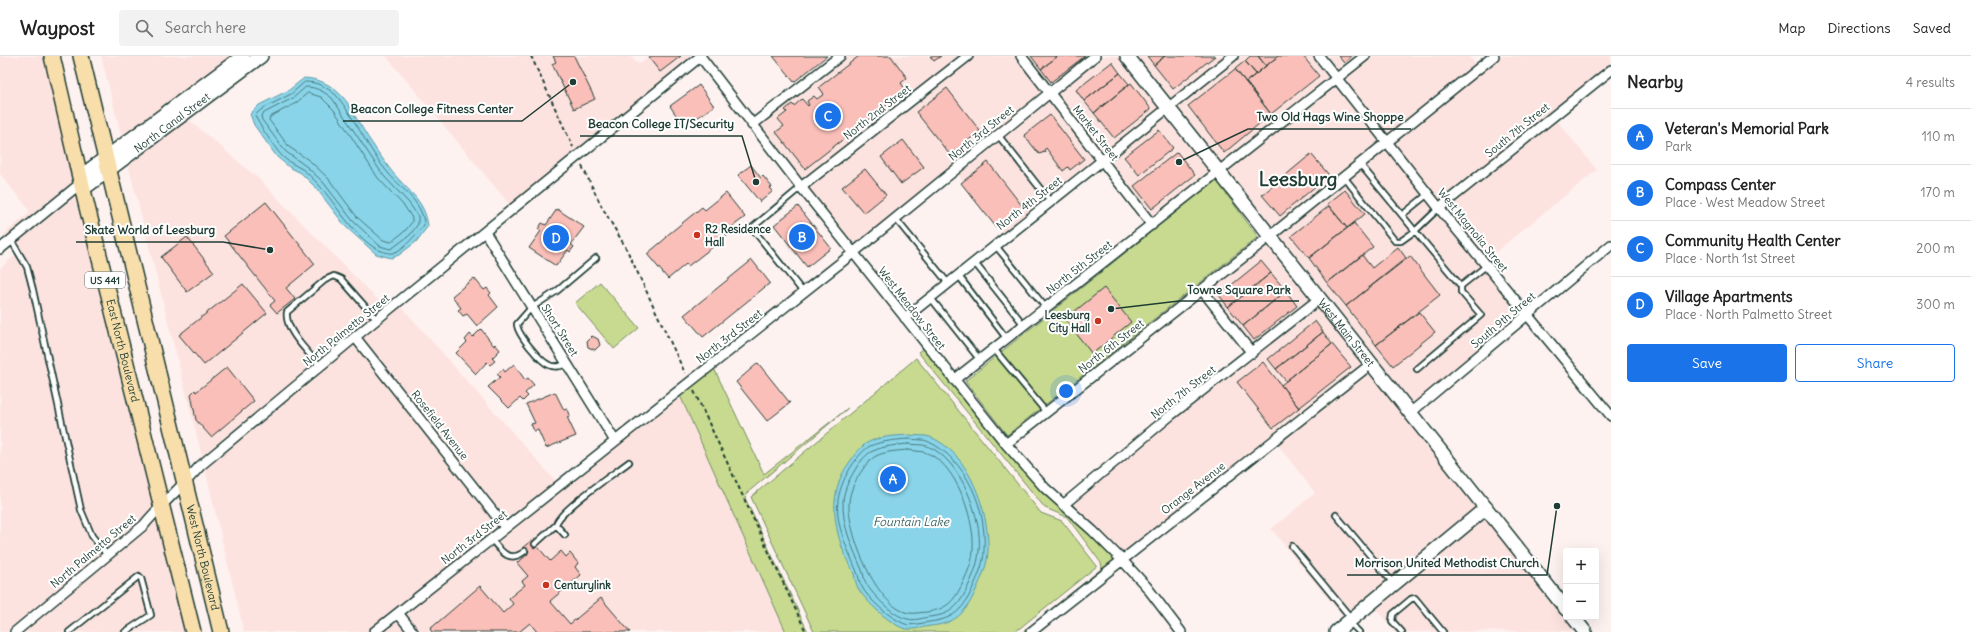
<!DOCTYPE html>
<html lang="en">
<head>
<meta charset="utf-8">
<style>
	:root { --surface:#fff; --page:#f2f2f2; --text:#222; --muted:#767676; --line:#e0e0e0; --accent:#1a73e8 }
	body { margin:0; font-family:Delius,sans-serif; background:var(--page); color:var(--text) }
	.controls { position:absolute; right:12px; bottom:12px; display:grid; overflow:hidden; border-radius:4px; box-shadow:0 4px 16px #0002 }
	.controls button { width:36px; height:36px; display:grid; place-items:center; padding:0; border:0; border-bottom:1px solid var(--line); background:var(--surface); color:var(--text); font:20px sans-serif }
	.you { position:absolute; left:1066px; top:335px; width:14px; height:14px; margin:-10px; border:3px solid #fff; border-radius:50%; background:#1a73e8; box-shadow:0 0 0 6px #1a73e833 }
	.badge { display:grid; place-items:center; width:26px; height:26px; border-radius:50%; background:var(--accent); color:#fff; font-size:13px; font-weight:700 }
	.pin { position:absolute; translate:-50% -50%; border:2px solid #fff; box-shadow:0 1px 4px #0006 }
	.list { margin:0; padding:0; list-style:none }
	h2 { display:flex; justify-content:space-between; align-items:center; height:52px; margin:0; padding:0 16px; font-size:17px }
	h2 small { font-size:13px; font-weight:400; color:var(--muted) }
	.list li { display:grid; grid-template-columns:26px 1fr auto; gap:12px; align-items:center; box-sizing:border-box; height:56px; padding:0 16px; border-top:1px solid var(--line) }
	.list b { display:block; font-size:15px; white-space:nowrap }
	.list p { margin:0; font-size:13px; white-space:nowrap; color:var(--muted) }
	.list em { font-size:13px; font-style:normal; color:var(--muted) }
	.actions { display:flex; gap:8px; padding:12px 16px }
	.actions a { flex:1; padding:9px 0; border:1px solid var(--accent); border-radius:4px; text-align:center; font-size:14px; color:var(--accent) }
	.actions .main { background:var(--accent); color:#fff }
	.icon { flex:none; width:22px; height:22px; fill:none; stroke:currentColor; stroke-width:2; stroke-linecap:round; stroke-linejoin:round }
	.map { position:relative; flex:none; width:1611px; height:576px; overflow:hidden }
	header { display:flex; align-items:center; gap:24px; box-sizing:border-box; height:56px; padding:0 20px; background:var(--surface); border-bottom:1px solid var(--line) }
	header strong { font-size:19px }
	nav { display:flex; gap:22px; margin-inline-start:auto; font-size:14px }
	.search { width:280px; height:36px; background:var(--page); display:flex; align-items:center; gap:10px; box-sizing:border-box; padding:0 14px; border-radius:4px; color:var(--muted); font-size:15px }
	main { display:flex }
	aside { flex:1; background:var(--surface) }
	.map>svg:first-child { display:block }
	.built { fill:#fde3e0 }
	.green { fill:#c7da8f; stroke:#738c62 }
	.water { fill:#89d4e9; stroke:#5f98a1 }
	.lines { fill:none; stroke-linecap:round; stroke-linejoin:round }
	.shore { stroke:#49797c; stroke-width:1 }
	.building { fill:#fbbfb9; stroke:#1f3d34 }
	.lane-casing { stroke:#1f3d34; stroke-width:8 }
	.street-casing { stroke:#1f3d34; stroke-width:12 }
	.secondary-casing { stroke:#1f3d34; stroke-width:16 }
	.primary-casing { stroke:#1f3d34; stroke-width:18 }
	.path { stroke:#1f3d34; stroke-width:2; stroke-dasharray:4 3; stroke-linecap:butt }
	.lane { stroke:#fff; stroke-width:4.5 }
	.street { stroke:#fff; stroke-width:9 }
	.secondary { stroke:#fff; stroke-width:13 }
	.primary { stroke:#f8deab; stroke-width:15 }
	.poi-dot { fill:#c8321e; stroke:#fff; stroke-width:1.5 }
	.labels { text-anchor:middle; stroke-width:4; stroke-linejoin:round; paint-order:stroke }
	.shield { fill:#fff; stroke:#627771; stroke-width:1 }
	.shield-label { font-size:10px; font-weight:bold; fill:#1f3d34 }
	.street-label { font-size:11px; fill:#1f3d34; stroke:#fff }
	.poi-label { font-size:11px; font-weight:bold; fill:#1f3d34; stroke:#fff; text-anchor:start }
	.water-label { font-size:12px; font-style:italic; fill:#3a6361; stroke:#fff }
	.town-label { font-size:19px; font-weight:bold; fill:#1f3d34; stroke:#fff }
	.leader { fill:none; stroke:#1f3d34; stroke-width:1.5 }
	.callout-dot { fill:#1f3d34; stroke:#fff; stroke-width:1.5 }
	.callout-label { font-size:12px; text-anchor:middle; font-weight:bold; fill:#1f3d34; stroke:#fff; stroke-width:4; stroke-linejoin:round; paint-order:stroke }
</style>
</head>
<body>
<header>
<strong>Waypost</strong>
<div class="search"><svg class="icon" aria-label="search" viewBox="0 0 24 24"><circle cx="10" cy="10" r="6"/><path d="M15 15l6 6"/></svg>Search here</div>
<nav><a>Map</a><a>Directions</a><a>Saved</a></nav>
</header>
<main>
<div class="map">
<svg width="1611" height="576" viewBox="0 0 1611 576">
	<rect width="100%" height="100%" fill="#fef2f1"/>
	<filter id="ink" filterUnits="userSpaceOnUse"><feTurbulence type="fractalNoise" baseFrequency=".025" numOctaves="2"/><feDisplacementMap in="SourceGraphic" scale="8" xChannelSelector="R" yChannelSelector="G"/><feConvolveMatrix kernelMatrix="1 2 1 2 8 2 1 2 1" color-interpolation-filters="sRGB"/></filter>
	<g filter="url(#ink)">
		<path class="built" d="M0,0h45l28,118 -2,2 3,4 112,452h-186v-364l18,-15 -14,-19 25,-21v-3l-29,-36z
			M101,0h132l-111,83z
			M386,0h244l7,7h3l9,-7h45l-180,154z
			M841,0h277l94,119 -62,50 -50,-64 -95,75 -51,-66 -101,82 -101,-125z
			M1136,0h333l11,13 15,-13h116v7l-60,50 46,57 -115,93 44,56 -110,90z
			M188,63l70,59 119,121 24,7 158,179 119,-94 108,241h-542l-43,-179 -73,-289z
			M1264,185l213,267 -133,110 -73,-89 44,-36 -41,-53 -155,121 -50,-61 178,-148 -44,-59z
			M1485,462l90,113 -181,1 -19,-24z"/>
		<path class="green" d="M1216,124l42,57 -251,198 -42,-54z
			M600,226l39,46 -25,21 -39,-46z
			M926,290l125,150 18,4 50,61 -90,71h-6l77,-62 2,-3 -1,-4 -34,-46 -22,-9 -127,-156z
			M916,302l125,155 21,8 35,45 -82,66h-201l-63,-135z
			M712,308l52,110 84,-66 -101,85 -2,5 63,134h-22l-108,-241z"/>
		<path class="water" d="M304,22c19,1 31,9 43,24 13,23 27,46 43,67 15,20 35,30 38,57l-12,16 -17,13 -8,3 -15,-4 -30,-27 -30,-39 -15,-15 -12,-6 -12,-10 -23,-32 -4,-11 9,-9 30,-15z
			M909,379c6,1 15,0 21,2 39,15 59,74 58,112 0,15 -6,28 -12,41 -10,23 -21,34 -46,36 -7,1 -17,4 -24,3 -14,-3 -41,-28 -48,-41 -2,-4 -3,-9 -4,-14 -2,-6 -6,-11 -8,-16 -13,-32 -18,-66 3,-95 5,-7 11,-16 18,-20 12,-7 28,-7 42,-8z"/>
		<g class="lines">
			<path class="shore" d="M305,26c13,0 21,5 31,13 20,24 32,55 53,79 12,14 35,30 35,51 -7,8 -24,30 -35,28 -29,-4 -52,-49 -71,-69 -5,-5 -10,-11 -16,-15 -7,-4 -14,-7 -20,-13 -5,-5 -25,-34 -27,-41l7,-6 29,-15z
				M306,31c11,0 18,5 26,11l51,77 26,28 9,13v8l-8,11 -16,12 -4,2 -10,-3 -27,-25 -30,-39 -16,-15 -22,-16 -23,-31 -1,-4 3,-3 29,-15z
				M308,37l13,4 13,13 44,68 27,29 7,11v4l-7,9 -14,11 -8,-2 -26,-23 -29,-39 -18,-17 -21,-14 -20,-27 1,-3 26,-14z
				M908,383c7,1 16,0 21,3 38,18 58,68 55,108 0,12 -5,24 -10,35 -10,24 -19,34 -45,37 -7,1 -18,4 -24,2 -15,-6 -36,-24 -43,-37 -3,-5 -3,-10 -5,-15 -9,-23 -22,-46 -19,-72 2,-13 8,-26 15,-36 4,-6 10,-14 17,-18 12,-5 26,-6 38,-7z
				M908,388c6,1 13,0 19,2 33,12 56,72 52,105 -1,11 -4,20 -8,29 -10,23 -17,35 -42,37 -7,1 -15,4 -21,2 -14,-2 -34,-23 -41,-34 -3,-4 -3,-10 -5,-15 -9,-22 -20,-43 -19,-69 1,-13 8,-25 15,-36 4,-5 9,-12 15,-14 11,-5 24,-6 35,-7z
				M908,394c5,1 11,1 16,2 32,9 51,68 49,97 0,10 -4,20 -8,29 -9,20 -15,31 -38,34 -5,0 -12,2 -18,1 -33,-5 -62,-81 -60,-111 1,-12 7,-23 14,-33 3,-5 8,-10 13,-13 10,-5 22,-5 32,-6z"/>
		</g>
		<path class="building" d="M553,0h21l21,43 -21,10 -22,-45 4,-2z
			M652,0h29l-21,16 -11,-14z
			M773,0h54l-33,26z
			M859,0h32l16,22 -6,5 5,7 -101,79 -29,-37 8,-6 -6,-7 9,-7 -2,-2 7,-6 2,2 8,-7 6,7 1,-1 -2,-4 7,-5 3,3 7,-5 -5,-7z
			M930,0h11l-7,5z
			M1031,0h27l-17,13z
			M1058,0h27l-34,26 -10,-13z
			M1147,0h18l-11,9z
			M1165,0h50l-42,33 -19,-24z
			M1250,0h8l8,10 -10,8 -11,-13z
			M1258,0h20l-12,10z
			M1278,0h25l16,20 -48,38 -25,-32z
			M1338,0h14l-8,7z
			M1245,5l11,13 -10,8 -11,-13z
			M1112,6l8,11 -36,28 -8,-11z
			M1235,13l36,45 -47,39 -36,-47z
			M1120,17l9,11 -35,29 -10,-12z
			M1131,27l20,26 -37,29 -20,-25z
			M699,29l15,21 -30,21 -14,-21z
			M947,32l33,43 -30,24 -34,-43z
			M1050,59l34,44 -14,11 -2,-3 -5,4 -17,-23 -2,2 1,2 -6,2 -15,-19z
			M1159,74l14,18 -34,27 -15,-18z
			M903,84l21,27 -23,17 -20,-27z
			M1177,96l18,23 -43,34 -18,-23z
			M1311,98l18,21 -49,41 -18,-21z
			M988,106l35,45 -27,20 -35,-44z
			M751,109l10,13 2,-2 9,11 -2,1 3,3 -13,11 -22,-27z
			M865,113l21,26 -22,18 -22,-26z
			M1345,134l20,24 -18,14 -20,-24z
			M726,137l19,24 -21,16 3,3 -39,30 -2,-2 -18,15 -21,-25 19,-16 -1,-1 37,-30 3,3z
			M266,146l49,62 -29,24 9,11 -18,14 -7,-8 5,-4 -51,-65z
			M798,150l33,42 -24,19 -33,-42z
			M1329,150l18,22 -38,30 -18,-22z
			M557,153l27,18 -13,17 3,3 -1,1 -3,4 -2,-2 -12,16 -27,-18 12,-17 -3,-2 4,-6 4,2z
			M1354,167l19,24 -46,36 -18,-25z
			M187,181l27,35 -27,20 -26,-35z
			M1398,191l8,11 -60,48 -19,-23 35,-28 10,13z
			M1410,200l30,39 -64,50 -30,-39z
			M752,204l18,23 -67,54 -19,-22z
			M1261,205l10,12 -43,34 -9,-12z
			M1271,217l15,18 -43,35 -15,-19z
			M474,222l10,12 3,-2 4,5 -2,2 9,12 -21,19 -10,-12 -4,2 -5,-6 3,-2 -9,-12z
			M243,228l24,29 -63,52 -25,-30z
			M1104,232l27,34 -39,32 -27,-35z
			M1286,235l11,15 -43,34 -11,-14z
			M1419,256l16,20 -42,34 -17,-21z
			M1315,265l8,11 -47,37 -8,-10z
			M481,273l13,17 1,-2 5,6 -8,8 3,3 -5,4 -3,-3 -11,12 -20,-21 11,-11 -2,-2 5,-6 3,3z
			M1323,276l9,12 -46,37 -10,-12z
			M592,280l6,3 2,6 -5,5 -7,-3 -1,-6z
			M1332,288l19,23 -52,41 -18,-23z
			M1263,306l36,46 -26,20 -36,-46z
			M758,307l32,40 -23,18 -31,-39z
			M514,308l11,16 3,-2 6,7 -9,8 3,3 -5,5 -3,-3 -11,10 -21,-21 12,-10 -3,-3 6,-5 2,3z
			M227,311l27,34 -43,36 -15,-17 -5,-26 4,-4 1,2z
			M555,336l9,18 3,-1 2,3 1,4 -3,1 9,19 -30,12 -8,-18 -4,1 -3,-7 4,-1 -9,-19z
			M532,484l18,21 11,-10 5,6 4,-4 8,10 -3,4 6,8 -31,26 20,23 31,-26 29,34h-93l-7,-9 -11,9h-87l-2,-3 50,-43 23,27 10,-9 -4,-6 16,-13 -3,-4 6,-5 -11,-13 11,-9 -6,-6z"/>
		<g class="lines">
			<defs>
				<path id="lane" d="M998,79l52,66
					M1344,121l51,64h6l14,-10 -55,-67
					M801,131l-49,41 51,64
					M1439,152l-24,23 46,55
					M1402,159l26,-21
					M895,162l53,65
					M11,184l16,27 6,23 48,220 11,26 15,19
					M996,190l50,62
					M974,206l50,63
					M958,219l49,64
					M930,241l50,63
					M994,293l52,63
					M567,308c-6,2 -12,4 -18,1 -9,-4 -32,-31 -32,-41l14,-16 26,-17 39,-33
					M320,310c-11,-13 -36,-36 -33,-54l38,-32 9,-4 7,3 36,41
					M1417,313l64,-54 -20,-23v-6l25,-20
					M1336,459l57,68
					M556,469c2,-14 59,-52 73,-63
					M491,483c10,12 18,25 34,12
					M535,488l21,-19 9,10
					M1292,490l59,72
					M1350,567l9,9
					M69,576l70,-56 2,2 10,37 -26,17
					M1402,576l-10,-11 1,-7 18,-15 4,-1 28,34"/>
				<path id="street" d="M700,0l101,131 205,257 39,44 48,43 29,29 24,26 35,46
					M1021,0l131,169
					M1319,0l120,152 172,208
					M752,69l88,-69
					M801,131l167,-131
					M1439,152l172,-138
					M485,176l130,209
					M0,193l81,-66
					M1202,234l50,63
					M905,262l328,-262
					M355,281l150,190
					M954,324l411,-324
					M1410,357l201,-168
					M1006,388l263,-207 225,-181
					M1063,449l108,-90 148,-116
					M398,557l15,19
					M15,576l129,-107c17,-21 38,-38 56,-59l155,-129 346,-281
					M374,576l479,-379 242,-197
					M1031,576l340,-268"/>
				<g id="secondary">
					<path id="s1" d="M1127,0l439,553"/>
					<path d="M80,121l163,-121"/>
					<path id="s2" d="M83,133l178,-133"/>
					<path d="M1573,561l12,15"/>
					<path d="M1336,576l150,-124"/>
				</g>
				<g id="primary">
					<path id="s3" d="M52,0l34,147 107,429"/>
					<path id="s4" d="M81,0l140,576"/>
				</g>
			</defs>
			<use href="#lane" class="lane-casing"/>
			<use href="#street" class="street-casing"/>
			<use href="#secondary" class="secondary-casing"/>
			<use href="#primary" class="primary-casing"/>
			<path class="path" d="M531,0l42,91
				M582,110l20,41 24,41 59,125
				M694,335l112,241"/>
			<use href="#lane" class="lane"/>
			<use href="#street" class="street"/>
			<use href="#secondary" class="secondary"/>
			<use href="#primary" class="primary"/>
		</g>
	</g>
	<g class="poi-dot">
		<circle cx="697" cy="179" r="4"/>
		<circle cx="1098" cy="265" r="4"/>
		<circle cx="546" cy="529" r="4"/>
	</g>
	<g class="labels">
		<rect class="shield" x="85" y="216" width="40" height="16" rx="3"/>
		<g class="shield-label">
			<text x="105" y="228">US 441</text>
		</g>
		<g class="street-label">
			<text transform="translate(877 56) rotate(-38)" y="4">North 2nd Street</text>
			<text dy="4" stroke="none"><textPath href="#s2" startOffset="111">North Canal Street</textPath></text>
			<text transform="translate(1517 74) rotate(-39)" y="4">South 7th Street</text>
			<text transform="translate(981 77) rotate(-39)" y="4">North 3rd Street</text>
			<text transform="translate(1096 77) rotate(52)" y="4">Market Street</text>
			<text transform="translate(1029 147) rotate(-38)" y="4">North 4th Street</text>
			<text transform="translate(1473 174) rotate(51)" y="4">West Magnolia Street</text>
			<text transform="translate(1079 211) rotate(-38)" y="4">North 5th Street</text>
			<text transform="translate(912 252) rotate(52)" y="4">West Meadow Street</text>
			<text transform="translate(1503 264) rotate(-40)" y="4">South 9th Street</text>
			<text transform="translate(346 274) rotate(-39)" y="4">North Palmetto Street</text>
			<text transform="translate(560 274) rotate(58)" y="4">Short Street</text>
			<text dy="4" stroke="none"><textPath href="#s1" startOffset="353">West Main Street</textPath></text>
			<text transform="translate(729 280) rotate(-38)" y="4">North 3rd Street</text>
			<text transform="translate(1111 290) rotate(-38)" y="4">North 6th Street</text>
			<text dy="4" stroke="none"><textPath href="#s3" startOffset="303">East North Boulevard</textPath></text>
			<text transform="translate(1183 336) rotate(-38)" y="4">North 7th Street</text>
			<text transform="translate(440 369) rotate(52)" y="4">Rosefield Avenue</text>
			<text transform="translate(1193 432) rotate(-38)" y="4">Orange Avenue</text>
			<text transform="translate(474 481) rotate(-38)" y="4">North 3rd Street</text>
			<text transform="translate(93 495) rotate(-40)" y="4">North Palmetto Street</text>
			<text dy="4" stroke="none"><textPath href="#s4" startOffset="516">West North Boulevard</textPath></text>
		</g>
		<g class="poi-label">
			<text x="705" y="177">R2 Residence<tspan x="705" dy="13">Hall</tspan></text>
			<text x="1090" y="263" text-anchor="end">Leesburg<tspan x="1090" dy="13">City Hall</tspan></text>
			<text x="554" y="533">Centurylink</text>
		</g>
		<g class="water-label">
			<text x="911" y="470">Fountain Lake</text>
		</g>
		<g class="town-label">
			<text x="1298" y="130">Leesburg</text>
		</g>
	</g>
	<path class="leader" d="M573 26L522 65H343M1179 106L1248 73H1411M756 126L742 80H580M270 194L223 186H76M1111 253L1179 245H1299M1557 450L1547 519H1347"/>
	<g class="callout-dot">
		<circle cx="573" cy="26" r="4"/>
		<circle cx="1179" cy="106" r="4"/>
		<circle cx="756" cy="126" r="4"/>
		<circle cx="270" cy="194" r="4"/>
		<circle cx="1111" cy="253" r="4"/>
		<circle cx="1557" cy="450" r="4"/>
	</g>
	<g class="callout-label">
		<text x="432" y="57">Beacon College Fitness Center</text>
		<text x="1330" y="65">Two Old Hags Wine Shoppe</text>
		<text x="661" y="72">Beacon College IT/Security</text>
		<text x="150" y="178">Skate World of Leesburg</text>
		<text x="1239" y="238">Towne Square Park</text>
		<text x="1447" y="511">Morrison United Methodist Church</text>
	</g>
</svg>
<div class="controls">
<button>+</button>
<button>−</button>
</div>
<div class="you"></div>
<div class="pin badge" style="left:893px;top:423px">A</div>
<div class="pin badge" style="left:802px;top:181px">B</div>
<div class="pin badge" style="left:828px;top:60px">C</div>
<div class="pin badge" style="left:556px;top:182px">D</div>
</div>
<aside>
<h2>Nearby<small>4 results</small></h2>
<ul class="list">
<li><span class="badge">A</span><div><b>Veteran's Memorial Park</b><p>Park</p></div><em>110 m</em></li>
<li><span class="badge">B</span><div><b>Compass Center</b><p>Place · West Meadow Street</p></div><em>170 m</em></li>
<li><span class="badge">C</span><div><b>Community Health Center</b><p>Place · North 1st Street</p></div><em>200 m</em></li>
<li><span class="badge">D</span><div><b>Village Apartments</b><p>Place · North Palmetto Street</p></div><em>300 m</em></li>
</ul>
<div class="actions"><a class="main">Save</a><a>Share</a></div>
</aside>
</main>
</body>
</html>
